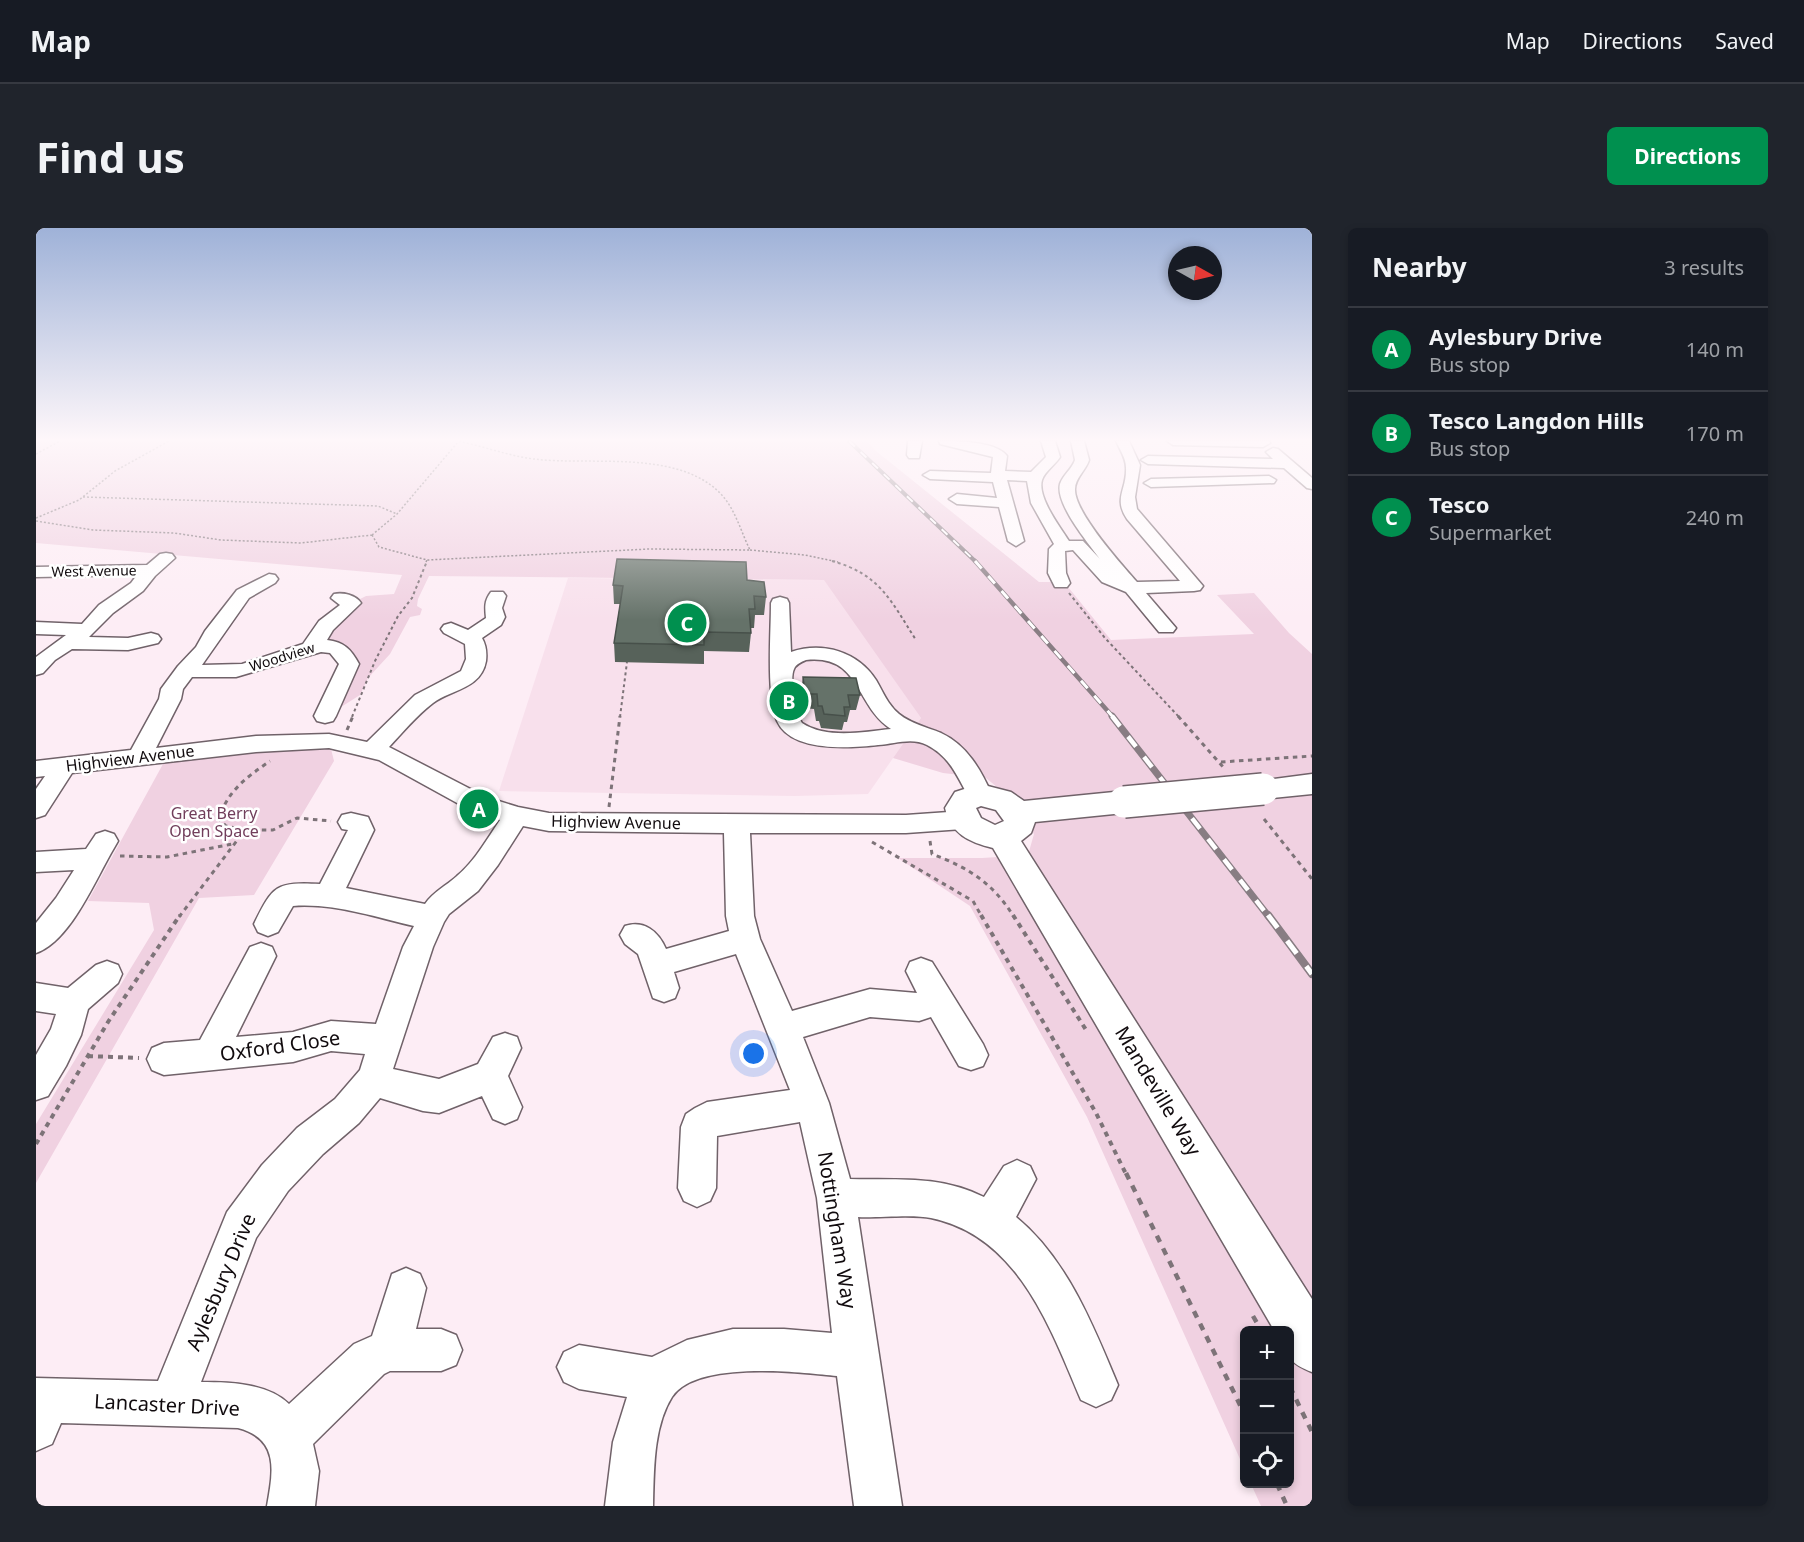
<!DOCTYPE html>
<html lang="en">
<head>
<meta charset="utf-8">
<style>
	:root { --surface:#171b24; --page:#20242c; --text:#f1f3f6; --muted:#9ea1a6; --line:#363941; --accent:#00904f }
	body { margin:0; font-family:"Noto Sans",sans-serif; background:var(--page); color:var(--text) }
	.controls { position:absolute; right:18px; bottom:18px; display:grid; overflow:hidden; border-radius:9px; box-shadow:0 3px 9px #0003 }
	.controls button { width:54px; height:54px; display:grid; place-items:center; padding:0; border:0; border-bottom:2px solid var(--line); background:var(--surface); color:var(--text); font:30px sans-serif }
	.compass { position:absolute; left:1132px; top:18px; width:54px; height:54px; border-radius:50%; background:var(--surface); box-shadow:0 3px 9px #0003; rotate:98deg }
	.you { position:absolute; left:718px; top:826px; width:21px; height:21px; margin:-15px; border:4px solid #fff; border-radius:50%; background:#1a73e8; box-shadow:0 0 0 9px #1a73e833 }
	.badge { display:grid; place-items:center; width:39px; height:39px; border-radius:50%; background:var(--accent); color:#fff; font-size:20px; font-weight:700 }
	.pin { position:absolute; translate:-50% -50%; border:3px solid #fff; box-shadow:0 2px 6px #0006 }
	.list { margin:0; padding:0; list-style:none }
	h2 { display:flex; justify-content:space-between; align-items:center; height:78px; margin:0; padding:0 24px; font-size:26px }
	h2 small { font-size:20px; font-weight:400; color:var(--muted) }
	.list li { display:grid; grid-template-columns:39px 1fr auto; gap:18px; align-items:center; box-sizing:border-box; height:84px; padding:0 24px; border-top:2px solid var(--line) }
	.list b { display:block; font-size:22px; white-space:nowrap }
	.list p { margin:0; font-size:20px; white-space:nowrap; color:var(--muted) }
	.list em { font-size:20px; font-style:normal; color:var(--muted) }
	.icon { flex:none; width:33px; height:33px; fill:none; stroke:currentColor; stroke-width:2; stroke-linecap:round; stroke-linejoin:round }
	.map { position:relative; flex:none; width:1276px; height:1278px; overflow:hidden; border-radius:9px }
	header { display:flex; align-items:center; gap:36px; box-sizing:border-box; height:84px; padding:0 30px; background:var(--surface); border-bottom:2px solid var(--line) }
	header strong { font-size:28px }
	nav { display:flex; gap:33px; margin-inline-start:auto; font-size:21px }
	.intro { display:flex; align-items:center; justify-content:space-between; box-sizing:border-box; height:144px; padding:0 36px }
	h1 { margin:0; font-size:42px }
	.button { padding:15px 27px; border-radius:9px; background:var(--accent); color:#fff; font-size:21px; font-weight:700 }
	main { display:flex; gap:36px; padding:0 36px }
	aside { flex:1; background:var(--surface); border-radius:9px; box-shadow:0 3px 9px #0003 }
	.map>svg:first-child { display:block }
	.built { fill:#f8e0ec }
	.green { fill:#f0d1e1 }
	.lines { fill:none; stroke-linecap:round; stroke-linejoin:round }
	.minor-casing { stroke:#706269; stroke-width:3 }
	.major-casing { stroke:#706269; stroke-width:3 }
	.path-far4 { stroke:#7d7378; stroke-width:1.5; stroke-dasharray:2 2; stroke-linecap:butt }
	.path-far3 { stroke:#7d7378; stroke-width:2; stroke-dasharray:3 3; stroke-linecap:butt }
	.path-far2 { stroke:#7d7378; stroke-width:3; stroke-dasharray:4.5 4.5; stroke-linecap:butt }
	.path-far1 { stroke:#7d7378; stroke-width:4; stroke-dasharray:5 5; stroke-linecap:butt }
	.path { stroke:#7d7378; stroke-width:4.5; stroke-dasharray:7 7; stroke-linecap:butt }
	.minor { fill:#fff; fill-rule:evenodd }
	.major { fill:#fff; fill-rule:evenodd }
	.rail-far3-casing { stroke:#887d83; stroke-width:4 }
	.rail-far2-casing { stroke:#887d83; stroke-width:4.5 }
	.rail-far1-casing { stroke:#887d83; stroke-width:7 }
	.rail-casing { stroke:#887d83; stroke-width:8 }
	.rail-far3 { stroke:#fff; stroke-width:2; stroke-dasharray:8; stroke-linecap:butt }
	.rail-far2 { stroke:#fff; stroke-width:3; stroke-dasharray:10; stroke-linecap:butt }
	.rail-far1 { stroke:#fff; stroke-width:4.5; stroke-dasharray:13; stroke-linecap:butt }
	.rail { stroke:#fff; stroke-width:5; stroke-dasharray:16; stroke-linecap:butt }
	.major-bridge-casing { stroke:#706269; stroke-width:34; stroke-linecap:butt }
	.major-bridge { stroke:#fff; stroke-width:31 }
	.wall { fill:#57625a }
	.building { fill:#657269; stroke:#47504a; stroke-width:1.5 }
	.labels { text-anchor:middle; stroke-width:5; stroke-linejoin:round; paint-order:stroke }
	.far-street-label { font-size:14px; fill:#110b0e; stroke:#fff }
	.street-label { font-size:16px; fill:#110b0e; stroke:#fff }
	.park-label { font-size:16px; fill:#713e5b; stroke:#fff }
	.near-street-label { font-size:20px; fill:#110b0e; stroke:#fff }
</style>
</head>
<body>
<header>
<strong>Map</strong>
<nav><a>Map</a><a>Directions</a><a>Saved</a></nav>
</header>
<div class="intro"><h1>Find us</h1><a class="button">Directions</a></div>
<main>
<div class="map">
<svg width="1276" height="1278" viewBox="0 0 1276 1278">
	<rect width="100%" height="100%" fill="#fdedf5"/>
	<path class="built" d="M532,350l258,2 95,138 -53,76 -73,2 -296,-5z"/>
	<path class="green" d="M0,213h831l9,10 163,131h25l47,58 143,-6 -37,-39 37,-2 35,40 23,21v852h-51l-10,-22h39v-154h-46v138l-157,-351 -117,-211 -72,-48h84l46,-3 6,-21 -20,-33 -28,-23 -43,-5 -50,-15 28,-40 -97,-138 -395,-4 -11,23 -1,7 5,3 -2,6 -10,2 -20,37 -22,24 -8,17 -19,12 -3,-17 9,-33 -35,-12 40,-42 14,-7 28,-2 8,-19 -366,-32z
		M293,513l5,20 -80,134 -55,3 -163,285v-59l118,-194 -5,-27 -61,-2 81,-148z"/>
	<g class="lines">
		<defs>
			<path id="minor" d="M872,213h14l-3,17h-10l-2,-3z
				M903,213c17,0 57,0 68,15l-2,15 26,1 15,-15 -5,-16h14l5,16c-5,8 -15,14 -18,23 -5,17 18,47 27,61h14l17,18c-11,-15 -45,-55 -40,-75 3,-9 12,-15 15,-24l-4,-19h13l5,19c-3,10 -14,18 -14,29 -1,23 46,75 62,93l43,-1 -53,-62c-14,-21 0,-29 -1,-51 0,-10 -6,-18 -10,-27h13l11,24 -5,32 2,12 66,77 -3,4 -6,1 -48,2 30,35 -3,4h-14l-33,-40 -24,-10 -29,-32 -8,1 1,22 4,10 -3,4h-12l-7,-14 1,-24 5,-5 -23,-41 -4,-22 -20,-1 17,61 -8,5 -8,-5 -9,-34 -42,-3 -8,-5 8,-5 40,4 -4,-16 -63,-3 -7,-4 7,-4 61,2 2,-16 -53,-13z
				M1131,213h102l1,2 -7,4 -90,-2z
				M1237,220l5,1 34,29v11l-5,-1 -23,-20 -136,-4 -7,-4 7,-4 125,3 -7,-7z
				M1233,248l7,4 -2,3 -123,4 -7,-4 7,-4z
				M130,325l6,1 3,4 -20,18 -12,15 -30,22 -24,24 39,1 23,-5 7,2 3,4 -3,4 -30,7 -56,-1 -17,11 -12,13 -7,2v-18l30,-22 -30,-1v-12l46,2 17,-19 32,-22 6,-8 -101,2v-10l111,-2 13,-11z
				M233,346l6,1 3,4 -3,4 -26,15 -47,67 40,-1 61,-20 16,-23 21,-16 -9,-7 3,-4c9,-2 22,1 27,9l-28,27 -6,10c17,2 24,9 32,24l-23,52 -3,5 -8,2 -8,-2 -3,-5 25,-52 -9,-11 -9,-1 -85,25h-44l-9,12 -2,10 -25,49 100,-12 73,-2 38,8 48,-47 46,-24 5,-12 -1,-15 -21,-11 -3,-4 3,-4 7,-2 17,7 18,-12c-1,-10 -2,-17 5,-26h12l3,4 -4,12 3,9 -4,8 -19,13c4,7 5,14 4,23 -5,28 -34,28 -53,42 -17,13 -30,29 -44,44l97,50 32,10 31,6 357,2 57,-4 9,2 4,7 -4,7 -9,2 -57,4h-156l4,83 6,23 32,72 78,-22 47,4 -11,-22 4,-9 11,-4 11,4 51,82 5,11 -5,11 -12,4 -12,-4 -28,-49 -12,4 -49,-4 -67,20 26,66 21,76c48,1 90,-4 134,18l20,-31 13,-6 13,6 6,13 -20,38c51,42 77,108 102,168l-7,15 -15,7 -15,-7c-31,-73 -63,-164 -150,-182 -18,-4 -53,0 -73,-1l44,289h-48l-17,-130c-38,-4 -141,-16 -165,21 -19,30 -18,75 -19,109h-48l8,-64 14,-45 -48,-8 -15,-7 -7,-15 7,-15 15,-7 73,12 35,-17 46,-11h51l48,4 -15,-135 -17,-76 -83,14 -1,52 -6,13 -13,6 -13,-6 -6,-13 3,-61 5,-13 9,-6 12,-6 83,-12 -54,-136 -62,18 5,16 -4,10 -11,4 -11,-4 -15,-44 -13,-10 -5,-9 5,-9c19,-6 33,5 41,23l63,-18 -3,-15 -2,-83 -175,-2 -26,-5 -25,39 -20,26 -29,23 -5,8 -11,25 -40,122 46,10 39,-15 15,-27 12,-4 12,4 4,11 -13,28 14,31 -5,12 -12,5 -12,-5 -11,-23 -43,17 -16,-2 -43,-13 -21,25 -36,31 -35,37 -32,47 -55,144c28,0 67,1 88,22l65,-60 18,-8 20,-62 14,-6 14,6 6,14 -10,41h25l15,6 6,15 -6,15 -15,6h-51l-6,3 -71,70 6,27 -4,35h-48c6,-34 13,-67 -29,-78l-177,-5 -9,21 -16,7v-73l122,3 69,-169 35,-47 35,-37 38,-29 25,-29 5,-16 -34,-3 -38,11 -129,13 -12,-5 -5,-11 5,-11 12,-5 36,-3 50,-93 11,-4 11,4 4,9 -40,81 57,-5 38,-11 45,3 27,-77 11,-21c-40,-9 -80,-23 -121,-20l-15,26 -10,4 -10,-4 -4,-8c19,-39 22,-42 66,-40l28,-54 -6,-1 -4,-7 4,-7 9,-2 17,4 6,13 -28,58 79,16c8,-12 21,-18 32,-28 18,-15 30,-37 43,-56l-32,-11 -89,-49 -50,-12 -73,4 -184,21 -27,42 -9,3v-29l9,-13 -9,1v-16l95,-11 28,-51 2,-10 17,-23 18,-19 9,-16 32,-41z
				M744,369l7,2 2,4 2,49c32,-11 67,0 85,28 7,12 12,25 23,34 12,10 28,13 42,19 26,12 40,37 51,62l-3,6 -9,3 -9,-3c-13,-22 -19,-43 -44,-56 -15,-8 -33,-1 -49,0 -27,3 -87,8 -101,-24 -11,-27 -6,-87 -6,-118l2,-4zM770,432c55,-6 49,46 85,69 -28,3 -65,10 -89,-6 -6,-9 -13,-44 -8,-54 2,-5 7,-7 12,-9z
				M69,603l9,3 4,7 -4,7c-18,30 -43,93 -78,105v-30l20,-25 18,-28 -38,2v-20l50,-3 10,-15z
				M71,733l11,4 4,9 -4,9 -30,26 -7,26 -15,31 -18,30 -12,4v-45l15,-26 5,-15 -20,-3v-28l32,5 28,-23z"/>
			<path id="major" d="M1276,546v20l-49,5 -11,-3 -4,-7 4,-7z
				M944,556l31,8 13,9 100,-10 11,3 4,8 -4,8 -11,3 -89,9 -4,11 -10,8 291,458v73c-27,-11 -22,-14 -22,-42h-16l-281,-482c-24,-6 -42,-14 -48,-40l10,-16zM945,578l15,4 8,11 -9,4 -14,-7 -5,-10z"/>
		</defs>
		<use href="#minor" class="minor-casing"/>
		<use href="#major" class="major-casing"/>
		<path class="path-far4" d="M0,226l24,-13
			M47,269l295,9 19,8
			M0,290l43,-18 36,-29 54,-30
			M0,293l57,9 81,3 47,7 80,3 71,-8
			M336,307l7,12 48,13 222,-11 101,1c-9,-18 -15,-42 -30,-57 -44,-44 -129,-27 -186,-34 -25,-3 -48,-12 -72,-17
			M336,307l25,-21 61,-72 5,-1
			M714,322l55,5 33,7
			M390,334l1,-2"/>
		<path class="path-far3" d="M796,333c48,13 59,40 84,79
			M1033,365l36,45 74,79
			M316,489l23,-56 23,-45 14,-18 15,-37
			M584,489l7,-55"/>
		<path class="path-far2" d="M1142,488l46,52
			M311,502l6,-14
			M1185,534l91,-6
			M573,579l11,-91
			M1228,591l48,60
			M209,602l-19,-4 -7,-7c8,-28 28,-42 51,-58
			M894,613l2,13c37,14 61,29 82,63
			M836,614l101,59 9,16
			M84,628l47,1 65,-13
			M143,689l66,-87h28l24,-12 34,3"/>
		<path class="path-far1" d="M945,687l115,198 30,61
			M977,687l75,118
			M52,828l51,2
			M0,916l72,-122 72,-107"/>
		<path class="path" d="M1090,945l118,240
			M1217,1088l8,14
			M1254,1159l22,45
			M1241,1256l10,22"/>
		<use href="#minor" class="minor"/>
		<use href="#major" class="major"/>
		<defs>
			<path id="rail-far3" d="M813,213l127,121"/>
			<path id="rail-far2" d="M939,333l138,156"/>
			<path id="rail-far1" d="M1076,488l157,201"/>
			<path id="rail" d="M1232,687l44,59"/>
		</defs>
		<use href="#rail-far3" class="rail-far3-casing"/>
		<use href="#rail-far2" class="rail-far2-casing"/>
		<use href="#rail-far1" class="rail-far1-casing"/>
		<use href="#rail" class="rail-casing"/>
		<use href="#rail-far3" class="rail-far3"/>
		<use href="#rail-far2" class="rail-far2"/>
		<use href="#rail-far1" class="rail-far1"/>
		<use href="#rail" class="rail"/>
		<defs>
			<path id="major-bridge" d="M1088,574l139,-13"/>
		</defs>
		<use href="#major-bridge" class="major-bridge-casing"/>
		<use href="#major-bridge" class="major-bridge"/>
	</g>
	<path class="wall" d="M711,352l19,17 -2,18h-9l-1,13h-3v5l-2,19 -45,-1v13l-89,-2 -1,-19 6,-39h-6l-1,-19z
		M767,449l57,18 -4,15h-6l-3,12h-3l-2,8 -21,-2 -2,-7h-3l-2,-12 -11,-1 -2,-16z"/>
	<path class="building" d="M581,331l129,3 1,18 17,2 2,15 -12,-1 1,13h-6l2,24 -47,-1v13l-90,-2 9,-57 -10,-1z
		M767,449l53,1 4,17h-12l2,12h-6l1,9 -21,-2 -2,-8h-4l-1,-12h-12z"/>
	<linearGradient id="sky" x2="0" y2="1"><stop stop-color="#9fb2d8"/><stop offset="0.54" stop-color="#fef7fa"/><stop offset="1" stop-color="#fef7fa" stop-opacity="0"/></linearGradient>
	<rect width="1276" height="392" fill="url(#sky)"/>
	<g class="labels">
		<g class="far-street-label">
			<text transform="translate(58 343) rotate(-1)" y="5">West Avenue</text>
			<text transform="translate(246 429) rotate(-17)" y="5">Woodview</text>
		</g>
		<g class="street-label">
			<text transform="translate(94 530) rotate(-7)" y="6">Highview Avenue</text>
			<text transform="translate(580 594) rotate(1)" y="6">Highview Avenue</text>
		</g>
		<g class="park-label">
			<text x="178" y="591">Great Berry<tspan x="178" dy="18">Open Space</tspan></text>
		</g>
		<g class="near-street-label">
			<text transform="translate(244 818) rotate(-8)" y="7">Oxford Close</text>
			<text transform="translate(1122 863) rotate(59)" y="7">Mandeville Way</text>
			<text transform="translate(801 1002) rotate(81)" y="7">Nottingham Way</text>
			<text transform="translate(185 1054) rotate(-67)" y="7">Aylesbury Drive</text>
			<text transform="translate(131 1177) rotate(3)" y="7">Lancaster Drive</text>
		</g>
	</g>
</svg>
<div class="controls">
<button>+</button>
<button>−</button>
<button><svg class="icon" aria-label="locate" viewBox="0 0 24 24"><circle cx="12" cy="12" r="6"/><path d="M12 2v4M12 18v4M2 12h4M18 12h4"/></svg></button>
</div>
<svg class="compass" viewBox="-18 -18 36 36"><path d="M0-13l5 13h-10z" fill="#e53935"/><path d="M0 13l5-13h-10z" fill="#9ea1a6"/></svg>
<div class="you"></div>
<div class="pin badge" style="left:443px;top:581px">A</div>
<div class="pin badge" style="left:753px;top:473px">B</div>
<div class="pin badge" style="left:651px;top:395px">C</div>
</div>
<aside>
<h2>Nearby<small>3 results</small></h2>
<ul class="list">
<li><span class="badge">A</span><div><b>Aylesbury Drive</b><p>Bus stop</p></div><em>140 m</em></li>
<li><span class="badge">B</span><div><b>Tesco Langdon Hills</b><p>Bus stop</p></div><em>170 m</em></li>
<li><span class="badge">C</span><div><b>Tesco</b><p>Supermarket</p></div><em>240 m</em></li>
</ul>
</aside>
</main>
</body>
</html>
